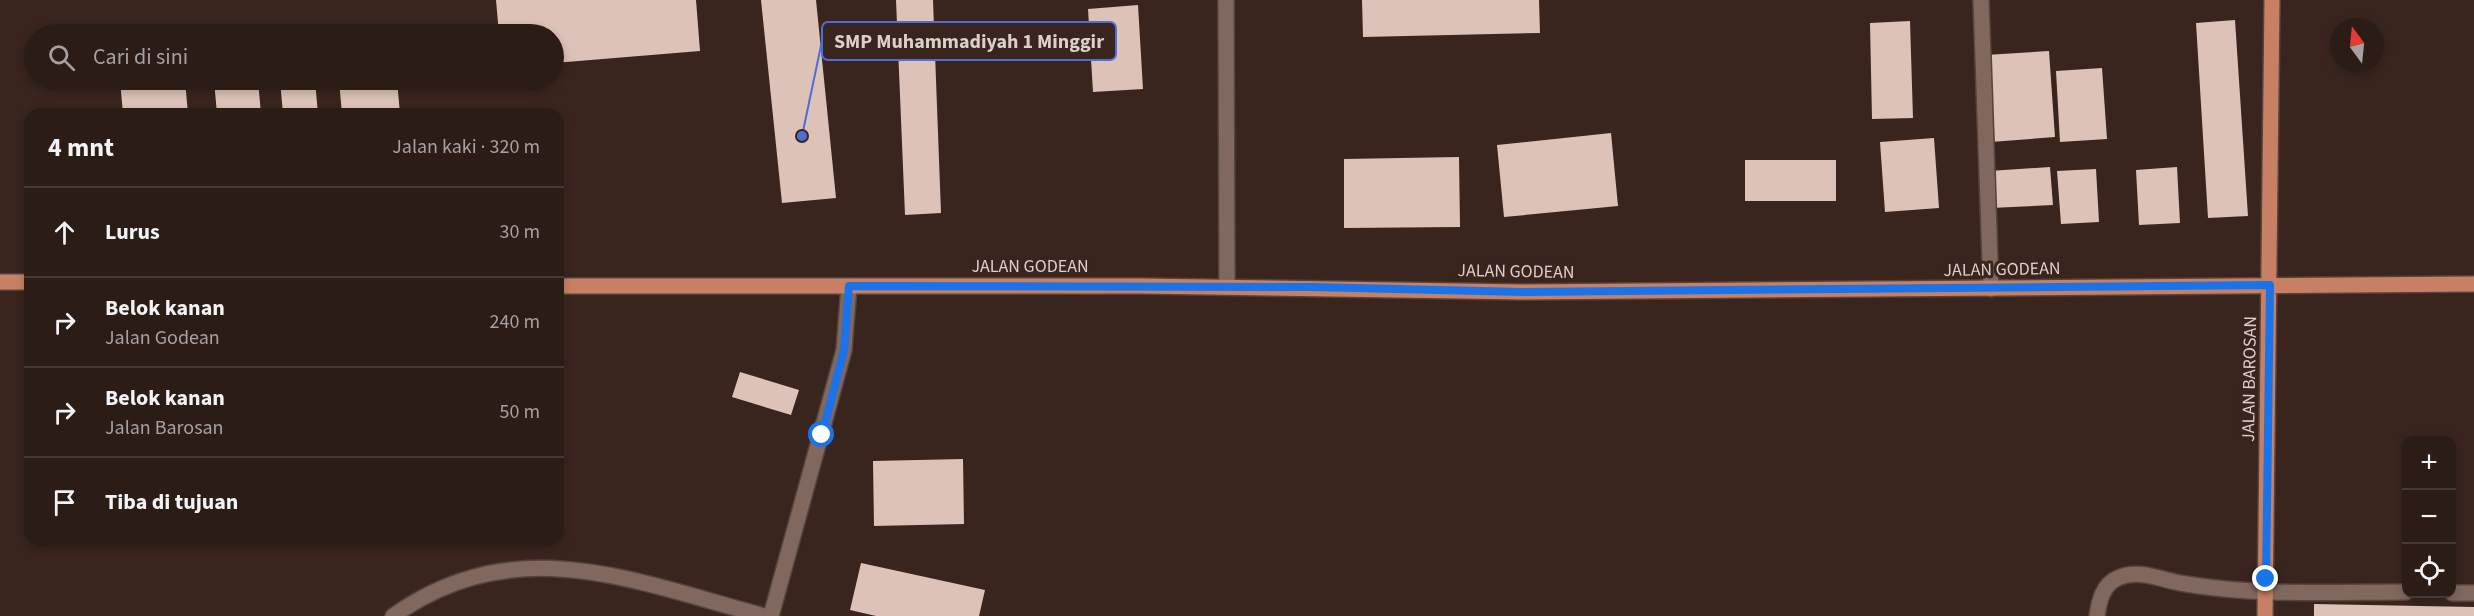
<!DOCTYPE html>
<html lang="id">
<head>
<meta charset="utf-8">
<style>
	:root { --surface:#2b1c16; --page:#33251f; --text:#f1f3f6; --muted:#a6a1a1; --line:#473a35 }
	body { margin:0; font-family:"Source Sans 3",sans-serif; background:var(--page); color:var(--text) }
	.controls { position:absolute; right:18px; bottom:18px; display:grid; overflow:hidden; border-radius:12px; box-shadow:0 3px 9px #0003 }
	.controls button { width:54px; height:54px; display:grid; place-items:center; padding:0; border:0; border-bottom:2px solid var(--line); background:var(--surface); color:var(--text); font:30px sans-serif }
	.compass { position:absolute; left:2330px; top:18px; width:54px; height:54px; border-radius:50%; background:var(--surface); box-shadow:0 3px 9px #0003; rotate:345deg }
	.stop { position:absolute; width:18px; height:18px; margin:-14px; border:4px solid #1a73e8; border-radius:50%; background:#fff }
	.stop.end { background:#1a73e8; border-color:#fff; box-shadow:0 2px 6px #0008 }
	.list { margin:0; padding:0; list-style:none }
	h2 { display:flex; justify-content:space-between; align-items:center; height:78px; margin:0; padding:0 24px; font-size:26px }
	h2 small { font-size:20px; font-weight:400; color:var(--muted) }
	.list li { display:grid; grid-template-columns:39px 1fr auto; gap:18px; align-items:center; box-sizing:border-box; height:90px; padding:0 24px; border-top:2px solid var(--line) }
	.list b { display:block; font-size:22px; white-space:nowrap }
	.list p { margin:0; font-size:20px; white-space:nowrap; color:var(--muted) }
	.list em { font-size:20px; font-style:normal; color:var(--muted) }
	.icon { flex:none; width:33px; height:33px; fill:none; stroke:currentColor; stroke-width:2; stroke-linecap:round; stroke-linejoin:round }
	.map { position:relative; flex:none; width:2474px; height:616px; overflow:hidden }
	.search { position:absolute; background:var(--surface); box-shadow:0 3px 9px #0003; left:24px; top:24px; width:540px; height:66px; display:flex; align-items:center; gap:15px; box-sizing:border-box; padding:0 21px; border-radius:33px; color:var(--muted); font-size:22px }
	.panel { position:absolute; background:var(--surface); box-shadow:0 3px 9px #0003; left:24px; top:108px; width:540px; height:438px; border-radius:18px }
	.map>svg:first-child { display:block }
	.building { fill:#ddc2b8 }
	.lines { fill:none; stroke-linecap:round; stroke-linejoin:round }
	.minor-casing { stroke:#55433d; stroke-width:18 }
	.primary-casing { stroke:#55433d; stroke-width:18 }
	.minor { stroke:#80685f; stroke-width:15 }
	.primary { stroke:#c78064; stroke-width:15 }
	.route { stroke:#1a73e8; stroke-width:8 }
	.labels { text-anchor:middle; stroke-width:6; stroke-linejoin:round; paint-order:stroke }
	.street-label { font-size:18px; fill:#dccec9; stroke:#39251d }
	.leader { fill:none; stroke:#4d6ed4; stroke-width:2 }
	.callout-dot { fill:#4d6ed4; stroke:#39251d; stroke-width:2 }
	.callout { fill:#39251d; stroke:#4d6ed4; stroke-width:2 }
	.callout-label { font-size:20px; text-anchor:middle; font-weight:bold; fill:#dccec9 }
</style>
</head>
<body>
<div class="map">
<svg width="2474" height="616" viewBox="0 0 2474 616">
	<rect width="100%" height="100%" fill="#39251d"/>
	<path class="building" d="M496,0h200l4,51 -146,12v-29h-55z
		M761,0h55l20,198 -54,5z
		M896,0h37l8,213 -36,2z
		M1362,0h177l1,33 -177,4z
		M1138,5l5,84 -50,3 -5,-83z
		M2235,20l13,196 -40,2 -12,-195z
		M1910,21l3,97 -41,1 -2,-96z
		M181,25l1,9h-65l-1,-3z
		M2049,51l6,86 -64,5 -5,-87z
		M2102,68l5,71 -47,3 -4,-71z
		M120,80h65l3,34h-65z
		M214,80h44l3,34h-44z
		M280,80h35l3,34h-35z
		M339,80h58l3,34h-58z
		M1611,133l7,73 -114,11 -7,-72z
		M1934,138l5,70 -54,4 -5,-70z
		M1459,157l1,70 -116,1v-69z
		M1745,160h91v41h-91z
		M2050,167l3,38 -62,3 -2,-37z
		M2177,167l3,56 -41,2 -3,-55z
		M2096,169l3,53 -38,2 -4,-53z
		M740,372l59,18 -8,25 -59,-18z
		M963,459l1,65 -90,2 -1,-65z
		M861,563l124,27 -6,26h-103l-26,-6z
		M2314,604l160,3v9h-160z"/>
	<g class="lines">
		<defs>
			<path id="minor" d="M1226,0l1,286
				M1981,0l10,289
				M2452,593h22
				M393,616c123,-87 240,-35 371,0
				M771,616l73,-266 5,-64
				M2097,616c2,-15 6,-32 21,-38 22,-10 45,3 68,6 72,12 147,8 220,8"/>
			<path id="primary" d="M0,282h30
				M558,286h584l381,6 951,-8
				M2265,616l7,-616"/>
		</defs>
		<use href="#minor" class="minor-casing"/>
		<use href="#primary" class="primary-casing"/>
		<use href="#minor" class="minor"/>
		<use href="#primary" class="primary"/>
	</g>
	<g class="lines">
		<path class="route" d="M822,435l22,-85 5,-64 463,1 211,5 747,-7 -4,294"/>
	</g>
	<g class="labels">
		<g class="street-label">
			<text x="1030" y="272">JALAN GODEAN</text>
			<text transform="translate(2002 269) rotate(-1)" y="6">JALAN GODEAN</text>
			<text transform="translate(1516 271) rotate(1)" y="6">JALAN GODEAN</text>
			<text transform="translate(2249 379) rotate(-89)" y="6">JALAN BAROSAN</text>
		</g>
	</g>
	<path class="leader" d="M802 136L822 41"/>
	<circle class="callout-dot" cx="802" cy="136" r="6"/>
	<rect class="callout" x="822" y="22" width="294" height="38" rx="6"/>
	<g class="callout-label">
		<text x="969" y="48">SMP Muhammadiyah 1 Minggir</text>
	</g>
</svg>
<div class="controls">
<button>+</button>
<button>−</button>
<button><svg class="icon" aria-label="locate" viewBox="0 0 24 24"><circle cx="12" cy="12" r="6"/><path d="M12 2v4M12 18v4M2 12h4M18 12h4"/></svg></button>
</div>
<svg class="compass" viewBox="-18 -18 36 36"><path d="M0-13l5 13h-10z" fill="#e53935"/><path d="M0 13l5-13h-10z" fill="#a6a1a1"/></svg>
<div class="stop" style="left:822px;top:435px"></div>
<div class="stop end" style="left:2266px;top:579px"></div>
<div class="search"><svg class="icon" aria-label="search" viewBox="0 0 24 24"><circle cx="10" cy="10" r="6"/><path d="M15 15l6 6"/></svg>Cari di sini</div>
<section class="panel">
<h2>4 mnt<small>Jalan kaki · 320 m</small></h2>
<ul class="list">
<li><svg class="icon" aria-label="ahead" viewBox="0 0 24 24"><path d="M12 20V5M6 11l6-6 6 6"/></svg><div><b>Lurus</b></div><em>30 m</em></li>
<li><svg class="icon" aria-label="right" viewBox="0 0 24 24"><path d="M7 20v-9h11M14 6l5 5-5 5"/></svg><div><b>Belok kanan</b><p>Jalan Godean</p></div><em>240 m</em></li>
<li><svg class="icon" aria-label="right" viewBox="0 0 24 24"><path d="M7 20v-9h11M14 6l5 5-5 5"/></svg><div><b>Belok kanan</b><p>Jalan Barosan</p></div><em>50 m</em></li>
<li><svg class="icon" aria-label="arrive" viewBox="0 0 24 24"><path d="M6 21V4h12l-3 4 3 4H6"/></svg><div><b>Tiba di tujuan</b></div></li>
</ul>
</section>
</div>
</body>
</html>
